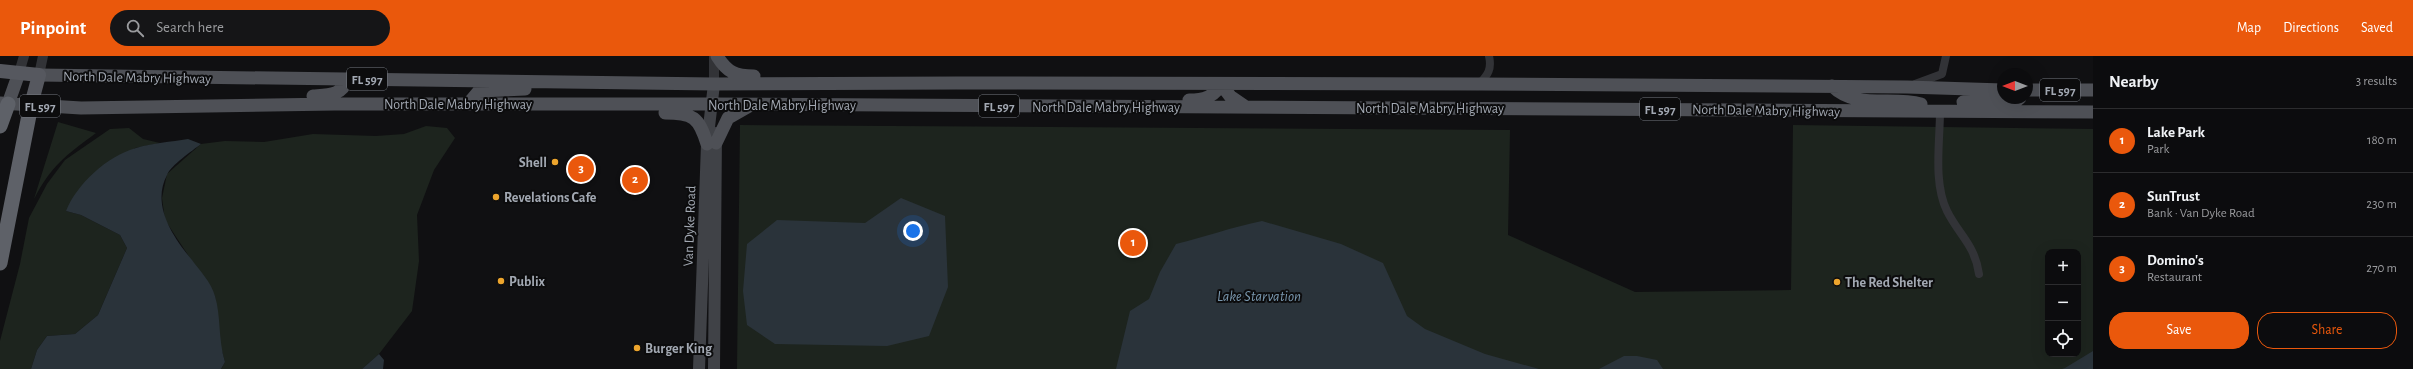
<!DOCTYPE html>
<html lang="en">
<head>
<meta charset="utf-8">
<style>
	:root { --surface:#0c0c0e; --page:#151517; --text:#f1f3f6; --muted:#9a9b9e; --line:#2c2c2e; --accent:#ea580c }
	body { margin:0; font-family:"Alegreya Sans",sans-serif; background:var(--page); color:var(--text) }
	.controls { position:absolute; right:12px; bottom:12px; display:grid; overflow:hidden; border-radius:8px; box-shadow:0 4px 16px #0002 }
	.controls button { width:36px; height:36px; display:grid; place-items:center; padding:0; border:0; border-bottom:1px solid var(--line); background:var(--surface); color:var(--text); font:20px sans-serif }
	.compass { position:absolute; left:1997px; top:12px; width:36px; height:36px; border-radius:50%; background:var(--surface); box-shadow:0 4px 16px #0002; rotate:270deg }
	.you { position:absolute; left:913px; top:175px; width:14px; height:14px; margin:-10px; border:3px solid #fff; border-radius:50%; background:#1a73e8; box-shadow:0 0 0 6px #1a73e833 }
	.badge { display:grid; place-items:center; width:26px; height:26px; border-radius:50%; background:var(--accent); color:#fff; font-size:13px; font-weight:700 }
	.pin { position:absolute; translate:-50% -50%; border:2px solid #fff; box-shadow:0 1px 4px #0006 }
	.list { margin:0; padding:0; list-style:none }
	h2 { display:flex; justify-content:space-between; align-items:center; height:52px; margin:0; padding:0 16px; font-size:17px }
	h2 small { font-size:13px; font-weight:400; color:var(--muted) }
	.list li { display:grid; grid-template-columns:26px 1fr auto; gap:12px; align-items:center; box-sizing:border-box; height:64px; padding:0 16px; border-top:1px solid var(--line) }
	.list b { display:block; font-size:15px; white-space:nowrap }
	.list p { margin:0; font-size:13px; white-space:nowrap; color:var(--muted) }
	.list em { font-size:13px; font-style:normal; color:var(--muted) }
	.actions { display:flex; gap:8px; padding:12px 16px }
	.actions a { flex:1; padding:9px 0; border:1px solid var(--accent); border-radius:16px; text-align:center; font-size:14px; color:var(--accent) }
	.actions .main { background:var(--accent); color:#fff }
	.icon { flex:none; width:22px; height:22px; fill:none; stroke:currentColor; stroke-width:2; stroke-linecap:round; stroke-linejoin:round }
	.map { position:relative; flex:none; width:2093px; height:313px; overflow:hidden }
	header { display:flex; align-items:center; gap:24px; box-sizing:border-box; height:56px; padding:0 20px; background:var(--accent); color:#fff }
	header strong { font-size:19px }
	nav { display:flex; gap:22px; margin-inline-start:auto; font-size:14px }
	.search { width:280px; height:36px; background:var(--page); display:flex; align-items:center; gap:10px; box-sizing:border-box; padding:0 14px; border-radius:22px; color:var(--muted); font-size:15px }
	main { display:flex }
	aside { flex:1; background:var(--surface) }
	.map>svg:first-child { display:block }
	.green { fill:#1d241e; fill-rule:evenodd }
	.water { fill:#2a333a }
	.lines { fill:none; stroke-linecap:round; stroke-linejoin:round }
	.minor { stroke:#323337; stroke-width:8 }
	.tertiary { stroke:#323337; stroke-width:10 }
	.secondary { stroke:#404247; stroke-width:12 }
	.primary { stroke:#4e5056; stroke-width:13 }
	.trunk { stroke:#56585f; stroke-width:14 }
	.motorway { stroke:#5e6168; stroke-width:15 }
	.poi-dot { fill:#eda52d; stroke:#0c0c0d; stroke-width:1.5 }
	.labels { text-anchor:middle; stroke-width:4; stroke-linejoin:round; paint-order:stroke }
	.shield { fill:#0c0c0d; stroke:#757980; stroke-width:1 }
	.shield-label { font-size:13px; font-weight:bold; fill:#a2a8b2 }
	.street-label { font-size:14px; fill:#a2a8b2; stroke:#0c0c0d }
	.poi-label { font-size:14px; font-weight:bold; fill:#a2a8b2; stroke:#0c0c0d; text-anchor:start }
	.water-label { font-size:15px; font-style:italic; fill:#7997ae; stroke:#0c0c0d }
</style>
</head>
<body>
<header>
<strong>Pinpoint</strong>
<div class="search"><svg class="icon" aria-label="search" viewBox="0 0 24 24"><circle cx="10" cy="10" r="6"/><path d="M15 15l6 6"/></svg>Search here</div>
<nav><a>Map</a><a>Directions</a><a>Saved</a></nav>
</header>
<main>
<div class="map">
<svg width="2093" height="313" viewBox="0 0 2093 313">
	<rect width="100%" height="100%" fill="#101012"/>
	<path class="green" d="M58,66l38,11c-31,23 -44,32 -62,66z
		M740,69l770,5 -2,105 127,57 156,-2 2,-165 300,4v240h-1356zM2048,196h30v102h-30z
		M426,70l21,2 8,10 -21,32 -17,45 2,46 -7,50 -33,43 -17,15h-141l4,-7 -5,-18 -5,-48 -50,-76 -3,-22 5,-24 34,-30 24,-3 39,1 49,-8 63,2 28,-2z
		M129,72l14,11 17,4 -25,5 -69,63 15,4 39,20 7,13 -29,67 -23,19 -28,2 -10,14 -6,19h-31v-28l20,-77 9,-46 18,-34 18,-24 45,-31z"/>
	<path class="water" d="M188,83l13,5c-9,7 -30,21 -34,31 -16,30 6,62 25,85 8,11 19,22 23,36 6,20 3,43 10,66l-4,7h-190l6,-19 10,-14 28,-2 23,-19 29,-67 -7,-13 -39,-20 -15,-4c11,-27 41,-55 70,-63 16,-5 35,-6 52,-9z
		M901,142l44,18 3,71 -19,49 -42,10 -112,-2 -28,-19 -4,-34 4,-47 30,-24 88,3z
		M1262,165l79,23 42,19 24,53 18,13 60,25 54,15h-423l14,-58 19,-12 11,-27 16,-28c29,-7 56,-17 86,-23z
		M2093,295v18h-31l3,-1z
		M379,298l5,6 -1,9h-21z
		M1624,300h13l20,4 6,9h-64z"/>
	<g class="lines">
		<path class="minor" d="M1479,28c9,-9 13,-15 10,-28
			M1915,28l27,-10 4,-18
			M1940,55c0,31 -7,71 7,100 12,24 28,34 32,63"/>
		<path class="tertiary" d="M714,0v28
			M19,17l5,-17
			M39,19l4,-19"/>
		<path class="secondary" d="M699,313l8,-225 7,-60
			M714,313l2,-236"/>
		<path class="primary" d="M717,0c10,16 18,20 37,20
			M39,19l675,9 243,-1 522,1 428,3 96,3
			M1221,28l9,12 16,11
			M1832,30c24,24 59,10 89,18
			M2027,34h66
			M313,40c14,-1 30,0 34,-17
			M1189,44c14,0 26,-3 32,-16
			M1963,46h52l5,-4
			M0,47l81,5 254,-4h380l1378,8
			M8,48l11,-31
			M468,48l11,-13 46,-2
			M665,57c28,0 34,4 42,31
			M716,87l12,-25 21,-12"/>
		<path class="trunk" d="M0,15l39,4 -8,30"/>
		<path class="motorway" d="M0,70l8,-22
			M0,207l31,-158"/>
	</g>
	<g class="poi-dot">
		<circle cx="555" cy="106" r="4"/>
		<circle cx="496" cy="141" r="4"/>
		<circle cx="501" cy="225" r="4"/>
		<circle cx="1837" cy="226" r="4"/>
		<circle cx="637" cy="292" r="4"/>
	</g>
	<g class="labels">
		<g class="shield">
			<rect x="347" y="12" width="40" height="22" rx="3"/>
			<rect x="2040" y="23" width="40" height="22" rx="3"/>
			<rect x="20" y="39" width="40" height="22" rx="3"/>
			<rect x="979" y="39" width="40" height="22" rx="3"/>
			<rect x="1640" y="42" width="40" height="22" rx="3"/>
		</g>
		<g class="shield-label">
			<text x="367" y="28">FL 597</text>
			<text x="2060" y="39">FL 597</text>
			<text x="40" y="55">FL 597</text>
			<text x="999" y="55">FL 597</text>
			<text x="1660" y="58">FL 597</text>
		</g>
		<g class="street-label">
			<text transform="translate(137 21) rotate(1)" y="5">North Dale Mabry Highway</text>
			<text x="458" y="53">North Dale Mabry Highway</text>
			<text x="782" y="54">North Dale Mabry Highway</text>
			<text x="1106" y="56">North Dale Mabry Highway</text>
			<text x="1430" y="57">North Dale Mabry Highway</text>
			<text transform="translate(1766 54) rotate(1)" y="5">North Dale Mabry Highway</text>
			<text transform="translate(689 170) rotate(-88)" y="5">Van Dyke Road</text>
		</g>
		<g class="poi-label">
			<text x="547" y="111" text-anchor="end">Shell</text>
			<text x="504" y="146">Revelations Cafe</text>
			<text x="509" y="230">Publix</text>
			<text x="1845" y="231">The Red Shelter</text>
			<text x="645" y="297">Burger King</text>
		</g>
		<g class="water-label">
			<text x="1259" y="245">Lake Starvation</text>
		</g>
	</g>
</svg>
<div class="controls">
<button>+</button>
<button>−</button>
<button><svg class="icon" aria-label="locate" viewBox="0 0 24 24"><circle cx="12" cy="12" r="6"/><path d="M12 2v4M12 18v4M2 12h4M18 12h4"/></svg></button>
</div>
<svg class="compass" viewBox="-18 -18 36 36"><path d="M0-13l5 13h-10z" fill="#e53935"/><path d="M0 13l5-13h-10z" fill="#9a9b9e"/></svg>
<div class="you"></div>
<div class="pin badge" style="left:1133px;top:187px">1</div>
<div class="pin badge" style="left:635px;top:124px">2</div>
<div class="pin badge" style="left:581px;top:113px">3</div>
</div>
<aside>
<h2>Nearby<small>3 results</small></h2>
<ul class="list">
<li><span class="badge">1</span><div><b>Lake Park</b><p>Park</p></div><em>180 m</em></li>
<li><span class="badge">2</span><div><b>SunTrust</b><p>Bank · Van Dyke Road</p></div><em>230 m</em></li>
<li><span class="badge">3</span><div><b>Domino's</b><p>Restaurant</p></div><em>270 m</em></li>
</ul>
<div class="actions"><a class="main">Save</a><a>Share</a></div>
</aside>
</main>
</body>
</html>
